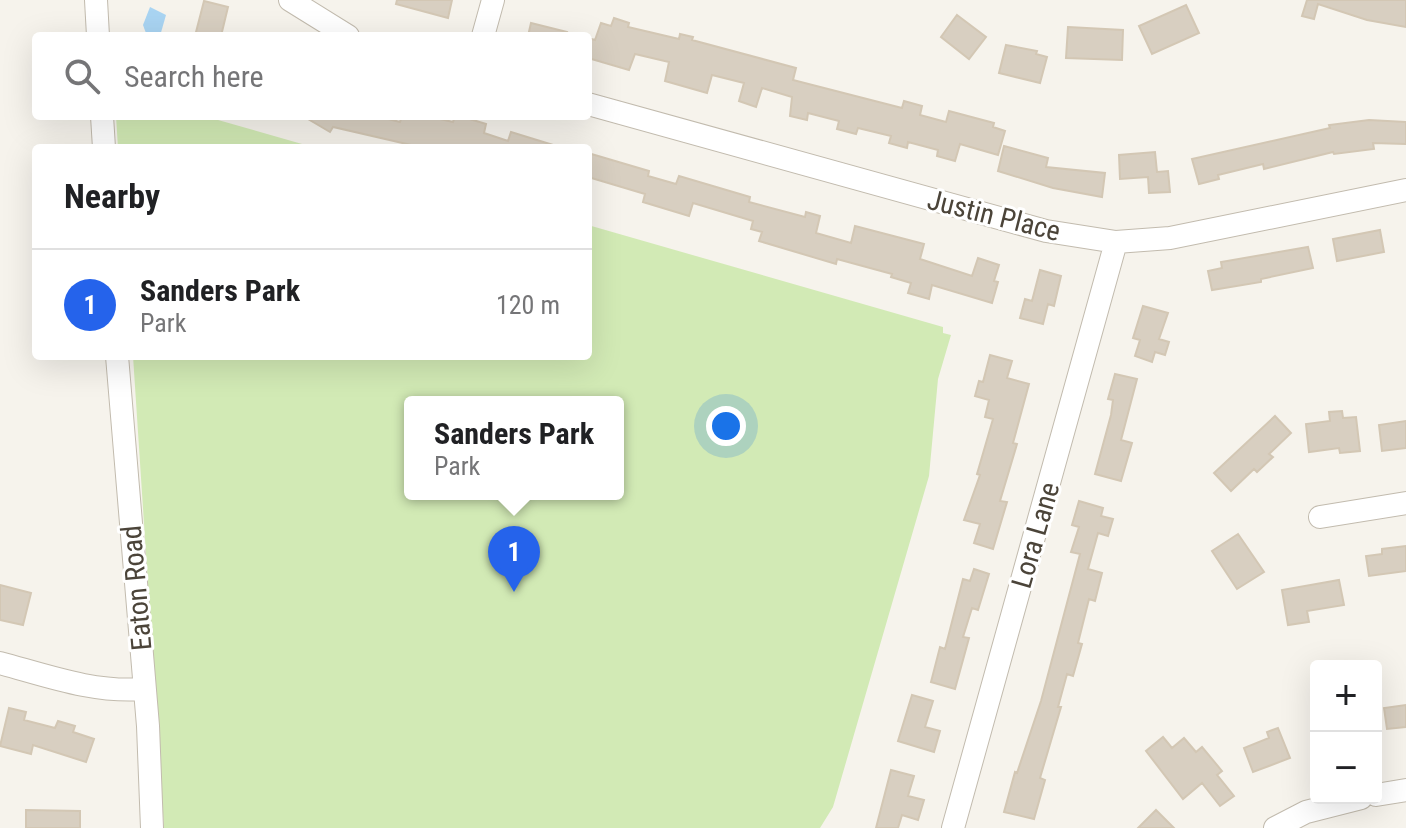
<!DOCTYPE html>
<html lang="en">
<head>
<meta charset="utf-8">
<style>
	:root { --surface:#fff; --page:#f6f6f6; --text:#202124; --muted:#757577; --line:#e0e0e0; --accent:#2563eb }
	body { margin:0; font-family:"Roboto Condensed",sans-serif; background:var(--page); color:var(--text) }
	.controls { position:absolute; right:24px; bottom:24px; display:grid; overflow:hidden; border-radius:8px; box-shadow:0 8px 32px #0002 }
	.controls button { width:72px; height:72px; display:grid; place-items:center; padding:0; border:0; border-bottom:2px solid var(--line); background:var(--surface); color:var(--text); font:40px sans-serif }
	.you { position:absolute; left:726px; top:426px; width:28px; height:28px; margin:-20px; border:6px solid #fff; border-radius:50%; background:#1a73e8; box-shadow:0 0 0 12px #1a73e833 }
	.badge { display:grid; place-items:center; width:52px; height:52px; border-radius:50%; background:var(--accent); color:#fff; font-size:26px; font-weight:700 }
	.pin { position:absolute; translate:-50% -66px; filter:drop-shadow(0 2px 4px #0008) }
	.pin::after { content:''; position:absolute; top:42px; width:28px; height:24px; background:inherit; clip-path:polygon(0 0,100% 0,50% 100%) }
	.popup { position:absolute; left:404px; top:396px; width:220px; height:104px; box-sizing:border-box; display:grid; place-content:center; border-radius:8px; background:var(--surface); filter:drop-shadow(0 2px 6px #0005); font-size:26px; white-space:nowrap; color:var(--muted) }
	.popup b { font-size:30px; color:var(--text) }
	.popup::after { content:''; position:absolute; left:50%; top:100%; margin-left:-16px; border:16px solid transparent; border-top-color:var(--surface) }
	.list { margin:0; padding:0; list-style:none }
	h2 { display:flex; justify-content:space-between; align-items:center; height:104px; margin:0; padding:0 32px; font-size:34px }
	h2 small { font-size:26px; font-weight:400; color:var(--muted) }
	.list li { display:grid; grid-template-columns:52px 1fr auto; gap:24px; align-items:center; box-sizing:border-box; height:112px; padding:0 32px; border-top:2px solid var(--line) }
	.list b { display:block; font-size:30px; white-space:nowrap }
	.list p { margin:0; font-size:26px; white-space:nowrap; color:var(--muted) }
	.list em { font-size:26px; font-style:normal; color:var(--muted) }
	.icon { flex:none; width:44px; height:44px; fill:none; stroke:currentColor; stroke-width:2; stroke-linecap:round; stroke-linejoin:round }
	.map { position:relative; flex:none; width:1406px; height:828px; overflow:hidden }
	.search { position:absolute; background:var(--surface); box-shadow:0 8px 32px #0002; left:32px; top:32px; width:560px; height:88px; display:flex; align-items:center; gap:20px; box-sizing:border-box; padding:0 28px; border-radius:8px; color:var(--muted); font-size:30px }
	.panel { position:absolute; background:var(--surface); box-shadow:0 8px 32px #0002; left:32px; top:144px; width:560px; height:216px; border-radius:8px }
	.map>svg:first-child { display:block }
	.green { fill:#d2eab5; fill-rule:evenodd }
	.water { fill:#a9d4f2 }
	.building { fill:#d8cfc1; stroke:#d3c7b4; stroke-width:2 }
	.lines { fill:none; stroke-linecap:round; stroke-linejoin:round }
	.minor-casing { stroke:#c2bbae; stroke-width:24 }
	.minor { stroke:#fff; stroke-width:22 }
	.labels { text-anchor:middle; stroke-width:6; stroke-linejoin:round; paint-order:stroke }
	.street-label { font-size:28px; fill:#4b4439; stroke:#fff }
</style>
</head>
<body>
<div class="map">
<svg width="1406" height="828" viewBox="0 0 1406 828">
	<rect width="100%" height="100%" fill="#f6f3ec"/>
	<path class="green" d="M116,116h88l112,32h-198z
		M588,225l355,102v6l8,2 -13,44 -9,97 -96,331 -13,21h-656l-31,-472h455zM410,402h208v92h-208z"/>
	<path class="water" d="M150,7l16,8 -6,21h-13l-4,-11z"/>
	<path class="building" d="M397,0h55l-4,18 -52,-14z
		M1307,0h99v27l-39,-7 -49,-16 -4,15 -12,-3z
		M204,1l24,6 -7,29h-26z
		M1186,5l13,28 -47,21 -13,-28z
		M957,15l29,22 -17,22 -28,-22z
		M614,18l15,5 -1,4 51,12 1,-5 13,3 -1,3 104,28 -3,12 109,28 2,-7 18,5 -2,9 26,7 3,-11 45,12 -1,4 12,4 -7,24 -38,-11 -5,17 -18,-5 1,-6 -30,-8 -1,6 -18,-5 2,-7 -33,-8 -2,6 -19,-5 2,-8 -31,-8 -1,7 -17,-4 2,-19 -30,-9 -6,19 -17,-6 5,-18 -32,-8 -5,18 -42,-12 4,-19 -34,-8 -6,16 -41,-12v-20l7,2 6,-17 10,3z
		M531,23l36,9 -1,4h-38z
		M1068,27l55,3 -1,30 -56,-2z
		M1006,45l31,6 -1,3 11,3 -7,26 -41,-10z
		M303,116h74l23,6 2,-6h26l25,6 2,-6h5l26,8 -2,9 24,8 3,-9 42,13 -1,3h-128l-91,-21 -3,5z
		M1369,120l37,2v22l-33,-1 1,6 -40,5 -1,-2 -69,17 -1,-5 -45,11 1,4 -20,5 -7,-25 138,-31 -1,-3z
		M1004,146l44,12 -2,9 59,6 -3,24 -49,-9 -55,-17z
		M1155,152l2,20 11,-1 2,21 -21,1 -1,-16 -28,2 -1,-24z
		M588,153l61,18 -1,5 28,8 3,-8 71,21 -1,5 56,15 1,-5 14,4 -4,17 35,10 4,-17 69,18 -4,15 52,17 6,-18 21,7 -5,16 4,1 -6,21 -60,-18 -3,14 -21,-6 3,-10 -20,-6 1,-3 -55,-15 -1,5 -77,-23 3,-9 -11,-3 2,-8 -60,-18 -4,13 -46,-14 2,-8 -57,-17z
		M1380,230l4,22 -47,9 -4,-22z
		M1308,247l5,21 -52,11v3l-49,8 -4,-19 14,-3 -1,-6z
		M1040,270l21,6 -7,30 -6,-2 -5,20 -23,-6 5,-19 7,2z
		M1143,306l25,7 -9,26 10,3 -4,13 -10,-3 -3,10 -17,-6 5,-16 -7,-2z
		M990,355l22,6 -5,17 22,6 -16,59 4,1 -17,57 7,1 -14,47 -19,-6 6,-19 -16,-4 16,-45 -3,-1 16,-55 -8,-2 4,-17 -14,-4 4,-15 4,1z
		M1115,374l22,5 -16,61 11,3 -11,38 -26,-7 16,-59 2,-15 -5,-1z
		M1342,411l1,7 13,-1 4,34 -20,2 -1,-5 -30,4 -3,-28 24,-3 -1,-9z
		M1275,416l16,17 -22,21 4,3 -16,15 -3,-3 -23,22 -17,-18z
		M1406,421v27l-24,3 -3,-26z
		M1079,501l24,7 -2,8 12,3 -5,17 -10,-3 -10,36 14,4 -7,28 -6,-2 -11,44 4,1 -9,32 -6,-2 -9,33h3l-21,71 5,2 -11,39 -30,-7 11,-40 2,1 24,-72 39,-147 -9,-2 8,-25 -7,-2z
		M1238,534l26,38 -27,17 -25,-38z
		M1406,546v25l-37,5 -3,-20 16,-2v-5z
		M974,569l15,5 -11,36 -6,-2 -9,29 6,1 -14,51 -24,-7 9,-35 5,2 18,-70 7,2z
		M1339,580l5,25 -37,6 2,11 -21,3 -6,-35z
		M0,585l31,8 -8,32 -23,-5z
		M912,695l21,6 -8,26 15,4 -6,21 -36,-11z
		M1406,705v22l-19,2 -3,-21z
		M9,708l17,4 -2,8 31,8 3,-7 17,5 -2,6 21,7 -8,23 -53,-17 -2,9 -31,-8z
		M1278,728l12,30 -37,14 -9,-24 25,-10 -2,-6z
		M1163,737l9,11 12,-10 12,14 6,-5 20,24 -5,4 17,21 -14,10 -18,-23 -19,16 -37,-48z
		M891,770l23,6 -6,20 16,4 -6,20 -16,-5 -4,13h-22z
		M26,810l54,1v17h-54z
		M1156,810l18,18h-36z"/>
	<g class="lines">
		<defs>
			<path id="minor" d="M96,0l2,36
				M290,0l58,36
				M483,36l10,-36
				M588,104l458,127 70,11 54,-4 236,-48
				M102,116l2,32
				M117,356l31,370 4,102
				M1320,517l86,-14
				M0,663c48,13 94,30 144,26
				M1376,795l30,-5
				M953,828l163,-586
				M1275,828l31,-16 55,-14"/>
		</defs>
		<use href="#minor" class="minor-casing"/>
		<use href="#minor" class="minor"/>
	</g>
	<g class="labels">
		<g class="street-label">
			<text transform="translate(994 215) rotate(14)" y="10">Justin Place</text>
			<text transform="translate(1035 535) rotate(-74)" y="10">Lora Lane</text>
			<text transform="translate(136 588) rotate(-95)" y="10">Eaton Road</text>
		</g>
	</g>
</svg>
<div class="controls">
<button>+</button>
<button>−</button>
</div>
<div class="you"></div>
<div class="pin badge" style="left:514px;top:592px">1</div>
<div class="popup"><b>Sanders Park</b>Park</div>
<div class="search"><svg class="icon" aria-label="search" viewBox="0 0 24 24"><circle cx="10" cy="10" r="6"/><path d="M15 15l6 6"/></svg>Search here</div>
<section class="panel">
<h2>Nearby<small></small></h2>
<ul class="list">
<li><span class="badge">1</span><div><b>Sanders Park</b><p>Park</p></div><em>120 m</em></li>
</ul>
</section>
</div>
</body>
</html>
